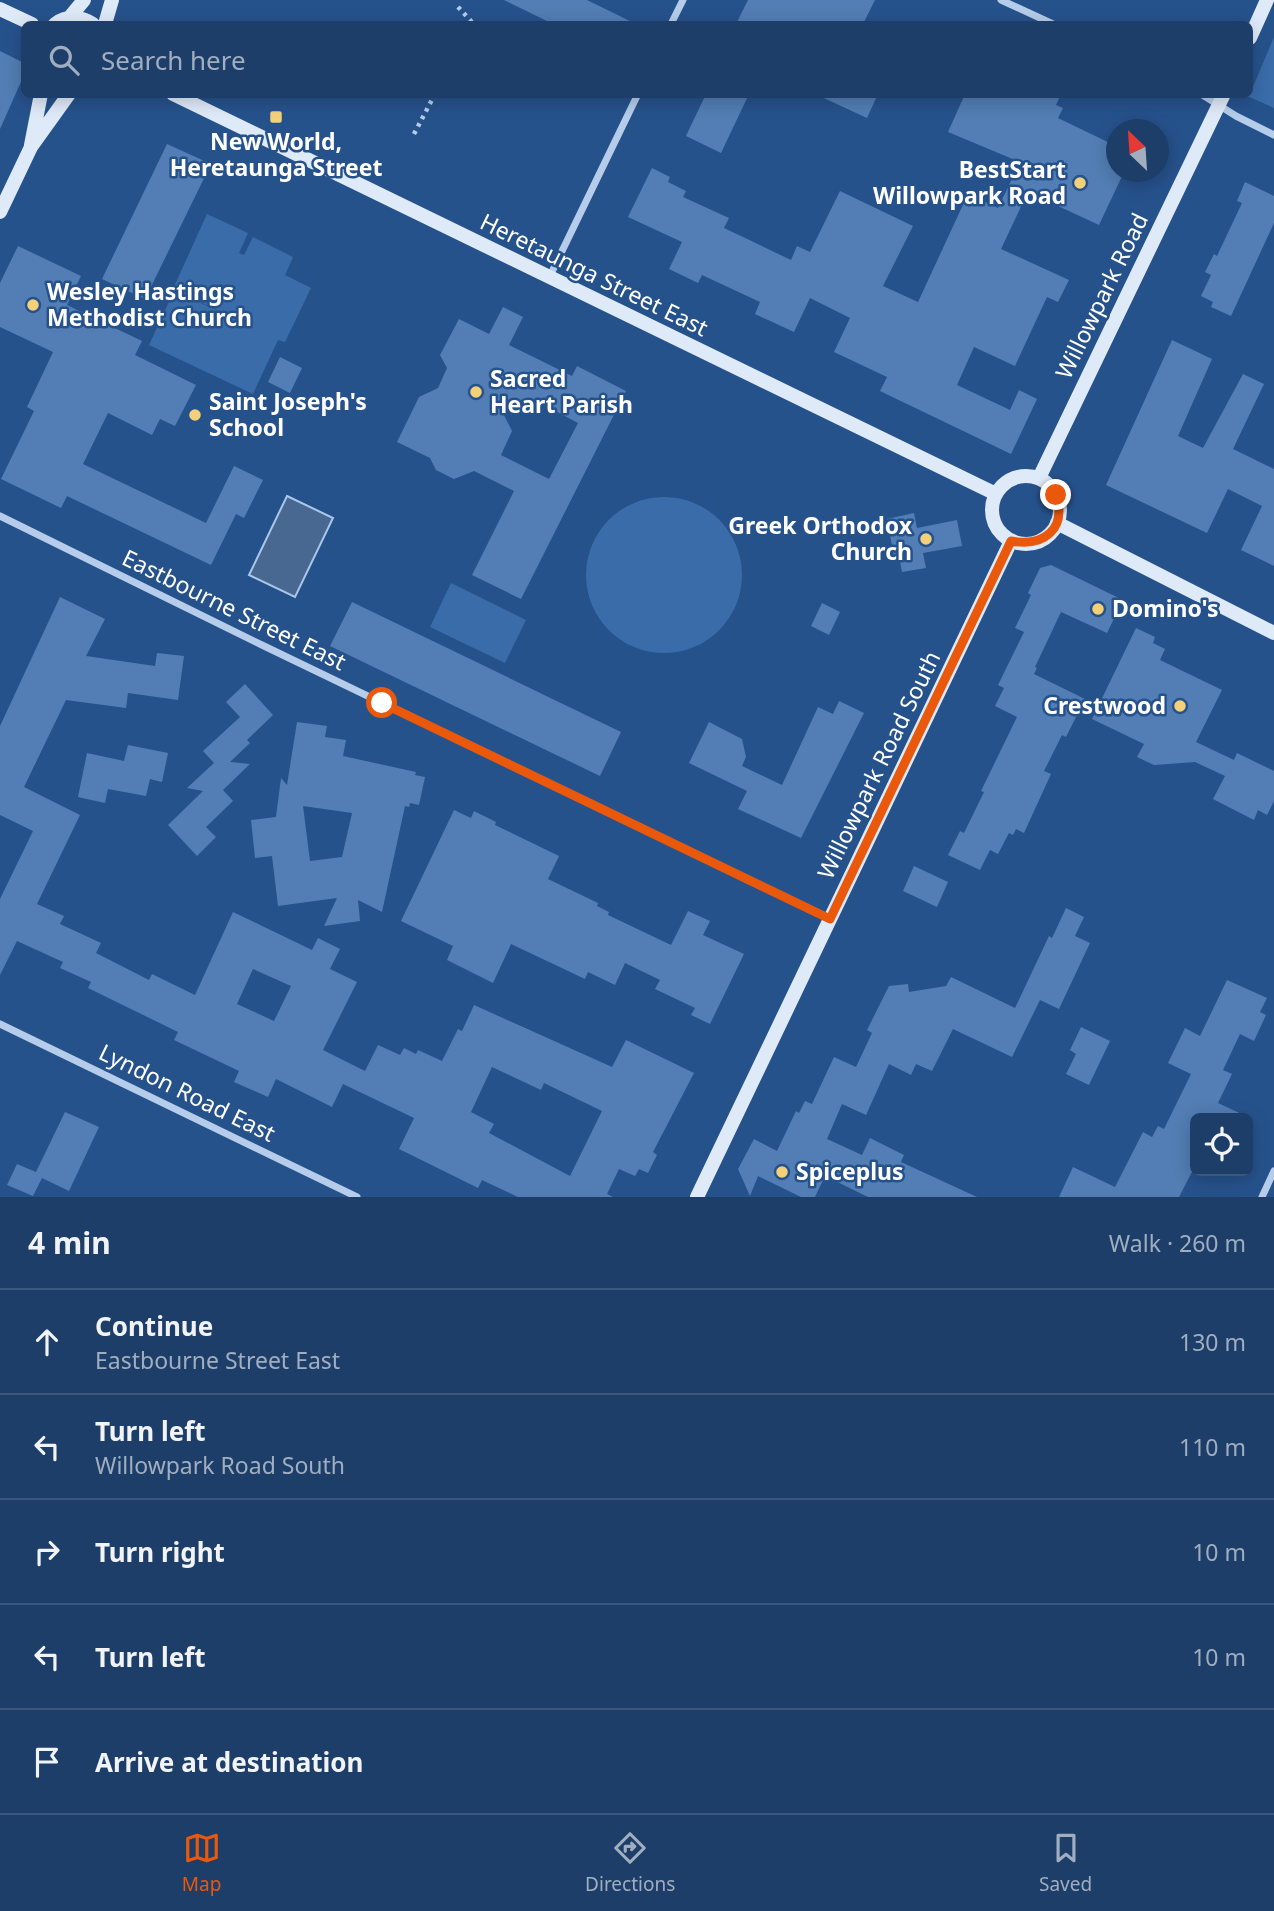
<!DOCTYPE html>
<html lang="en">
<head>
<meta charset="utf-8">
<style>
	:root { --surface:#1c3e69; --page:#294971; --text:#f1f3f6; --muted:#a0aec0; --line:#3a577d; --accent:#ea580c }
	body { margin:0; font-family:"Noto Sans",sans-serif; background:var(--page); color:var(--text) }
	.controls { position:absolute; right:21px; bottom:21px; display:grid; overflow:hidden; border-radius:10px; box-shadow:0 4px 18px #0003 }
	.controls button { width:63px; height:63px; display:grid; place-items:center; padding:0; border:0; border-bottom:2px solid var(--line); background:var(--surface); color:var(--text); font:35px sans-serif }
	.compass { position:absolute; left:1106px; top:119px; width:63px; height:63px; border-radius:50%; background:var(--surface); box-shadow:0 4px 18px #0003; rotate:335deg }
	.stop { position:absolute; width:21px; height:21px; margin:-16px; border:5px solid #ea580c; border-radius:50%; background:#fff }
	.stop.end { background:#ea580c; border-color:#fff; box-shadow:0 2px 7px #0008 }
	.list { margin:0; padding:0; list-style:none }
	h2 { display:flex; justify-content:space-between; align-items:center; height:91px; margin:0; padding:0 28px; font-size:30px }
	h2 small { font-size:23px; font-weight:400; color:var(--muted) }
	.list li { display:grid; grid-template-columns:46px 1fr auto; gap:21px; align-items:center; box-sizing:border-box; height:105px; padding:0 28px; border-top:2px solid var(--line) }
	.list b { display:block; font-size:26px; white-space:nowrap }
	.list p { margin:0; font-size:23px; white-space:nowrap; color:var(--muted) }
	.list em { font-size:23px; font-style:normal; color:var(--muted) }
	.icon { flex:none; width:38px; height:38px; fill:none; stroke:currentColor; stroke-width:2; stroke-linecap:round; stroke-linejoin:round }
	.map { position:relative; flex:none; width:1274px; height:1197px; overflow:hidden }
	.search { position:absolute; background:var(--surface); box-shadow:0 4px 18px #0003; left:21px; right:21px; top:21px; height:77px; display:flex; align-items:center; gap:18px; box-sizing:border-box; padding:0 24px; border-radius:10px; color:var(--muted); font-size:26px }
	.sheet { height:616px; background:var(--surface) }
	nav { display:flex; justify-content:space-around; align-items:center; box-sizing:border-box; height:98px; border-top:2px solid var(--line); background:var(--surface); font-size:19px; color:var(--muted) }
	nav a { display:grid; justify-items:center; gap:4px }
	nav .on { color:var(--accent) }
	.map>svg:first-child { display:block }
	.green { fill:#3a6ca9 }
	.water { fill:#496891; stroke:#a9c7eb; stroke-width:2 }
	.building { fill:#527eb5; fill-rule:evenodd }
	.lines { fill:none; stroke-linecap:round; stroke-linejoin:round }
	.path { stroke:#b5cdea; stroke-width:4.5; stroke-dasharray:3.5 5; stroke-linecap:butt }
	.street { stroke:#b5cdea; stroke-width:7 }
	.secondary { stroke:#dfeaf9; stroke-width:14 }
	.route { stroke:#ea580c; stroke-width:9 }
	.poi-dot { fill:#f4d179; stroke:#26528c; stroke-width:2.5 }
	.labels { text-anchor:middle; stroke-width:5; stroke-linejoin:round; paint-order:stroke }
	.poi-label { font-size:23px; font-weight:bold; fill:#fff; stroke:#26528c; text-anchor:start }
	.street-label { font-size:23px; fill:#fff; stroke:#26528c }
</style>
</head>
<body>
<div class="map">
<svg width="1274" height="1197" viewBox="0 0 1274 1197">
	<rect width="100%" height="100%" fill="#26528c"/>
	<path class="green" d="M1274,37v71l-27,-12 3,-2z
		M207,214l41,19 -9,20 5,2 9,-18 40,20 -8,18 26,13 -26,54 -7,-2 -25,54 -104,-49 25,-54 62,28 -63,-30z
		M586 575a78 78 0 1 1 156 0a78 78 0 1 1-156 0Z
		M451,583l75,37 -21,43 -75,-36z"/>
	<path class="water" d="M287,496l46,22 -38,79 -46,-22z"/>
	<path class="building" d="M504,0h83l49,24h-83z
		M748,0h127l-12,24h-127z
		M0,51l24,12v12l-24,54z
		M706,94h43l-28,59 -35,-17z
		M815,94h63l-11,24z
		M965,94h96l-5,11 7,3 -5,10 58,28v26h8l-25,53 -71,-33 -27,57 68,31 -11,22 -11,-5 -32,69 -41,-19 -17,38 53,25 9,-20 18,9 -26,55 -131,-63 7,-14 -53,-25 16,-34 -40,-20 -16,34 -39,-18 5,-12 -58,-27 -4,8 -29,-14 13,-27 -54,-25 24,-49 18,9 -2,5 18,9 -3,6 46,21 -5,10 67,32 6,-14 13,6 30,-61 73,35 -30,60 35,16 50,-108 30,14 22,-46 -72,-30z
		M167,144l44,20 -66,135 -43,-20z
		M1245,182l29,14v27l-43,93 -20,-9 2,-5 -12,-6 10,-21 -6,-3 9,-18 3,2 25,-53 -5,-2z
		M18,246l63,30 -14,29 75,36 -7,14 61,30 -21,41 -15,-7 -8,16 -44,-22 -25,51 123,59 28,-57 29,14 -19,38 -8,-4 -25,51 -144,-69 -6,12 -60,-29 33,-68 -7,-4 26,-55 -53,-25v-44z
		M503,307l20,10 -14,28 63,31 5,-10 49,25 -105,208 -49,-24 42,-84 -40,-20 -20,8 -18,-9 -6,-12 -33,-16 22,-45 19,-9 9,-20 -7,-13 19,-36 30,15zM531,398l47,25 -29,56 -48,-24 11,-24 -10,-20z
		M1172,340l40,19 -34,77 25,12 40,-74 21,10 -31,65 41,20v97l-33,-16 21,-44 -34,-17 -21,44 -101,-48z
		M280,357l22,11 -12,25 -22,-11z
		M914,513l3,15 40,-8 5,26 -39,7 3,15 -24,4 -3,-16 -5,1 -7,-38z
		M1051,565l72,35 -16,33 -46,-21 -26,55 2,1 -3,6 51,25 -19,38 -4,-2 -18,36 7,3 -27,59 -8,-4 -3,6 -4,-2 -11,21 -8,-4 -10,20 -32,-15 12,-24 4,2 20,-41 -3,-1 36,-74 -22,-11 9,-18 -6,-3 26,-53 -9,-4 16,-33 -3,-2 12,-25z
		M60,597l45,22 -19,37 69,10 2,-13 27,3 -6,44 -50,-7 -2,15 -60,-8 -42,87 56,28 -43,89 27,12 -4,8 41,19 -5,10 53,27 3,-6 43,21 38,-83 79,38 6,-12 22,11 -10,20 27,13 -34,68 42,21 13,-26 22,10 4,-7 12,6 2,-4 24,11 16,-32 4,2 12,-26 138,62 14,-27 68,33 -41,79 4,3 -9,18 -9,-4 -4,7 -16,-7 -12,25 6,3h-95l-36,-17 -4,8 -79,-39 15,-31 -71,-34 -11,23 -56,-28 -8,18 -34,-15 5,-11 -65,-31 4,-8 -90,-44 3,-6 -31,-14 3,-6 -46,-21 -17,34v-76l33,-68 -33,-16v-89zM253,969l38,17 -17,35 -37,-17zM492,1067l49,23 3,-7 58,28 -32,65 -81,-43 5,-9 -23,-12z
		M352,602l269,130 -21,44 -270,-130z
		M822,603l18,9 -11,23 -18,-9z
		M1136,628l19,9 -2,6 12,6 -5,11 62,30 -26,52 38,18 3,-7 37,18v30l-7,14 -9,-5 -4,10 -41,-21 12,-23 -30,-14 -41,3 -17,-8 7,-13 -52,-25z
		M245,684l28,31 -26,25 3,3 -20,19 20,2 -27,26 10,11 -27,26 10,10 -19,19 -29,-31 35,-34 -16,-3 27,-25 -11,-12 37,-34 -14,-15z
		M839,701l25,12 -63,125 -63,-29 9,-18 -58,-28 20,-41 33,17 4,18 -4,9 40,19 36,-78 15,7z
		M297,722l30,4 -2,11 21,3 -3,16 73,16 -1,3 10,2 -6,28 -9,-2 -1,4 -4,-1 -23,106 -24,-12 2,21 -36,5 13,-28 -59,8 -6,-50 -17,2 -4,-38 25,-3 5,-39 6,7zM303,806l49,7 -10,44 -32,4z
		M128,745l40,8 -6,29 -12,-3 -4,17 -38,-7 -3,14 -27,-6 9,-44 37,8z
		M454,810l17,8 3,-7 22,11 -1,3 64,31 -11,23 50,24 -1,3 12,6 -1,3 63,30 17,-34 22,10 -7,14 41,19 -34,70 -19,-9 4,-7 -40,-19 5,-9 -35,-17 -10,22 -27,-13 -3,7 -74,-35 -18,39 -46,-23 6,-14 -52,-25z
		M914,866l34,16 -11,25 -34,-16z
		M1066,908l18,9 -9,19 15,7 -31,66 -19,-9 -28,57 -59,-28 -21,42 -16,-7 -5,11 -22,-11 -23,51 -24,-11 -15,35 35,16 8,-17 34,17 -3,7 76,35h-109l-43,-21 -10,21h-14l-43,-21 -8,20 -12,-27 16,-30 23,12 19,-40 3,2 6,-12 7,3 22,-47 22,10 16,-34 -5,-3 22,-44 19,-2 1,8 37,-6 5,-9 64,31 34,-72 3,2z
		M1227,980l40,18 -7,14 6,3 -12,26 -14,-7 -17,36 9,4 -14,29 32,15h-55v48l-16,31h-120l14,-30 42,20 28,-55 9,5 6,-11 6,3 27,-55 -23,-11 17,-35 15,8z
		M1081,1027l29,14 -21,44 -23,-11 10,-20 -6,-4z
		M65,1112l34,15 -30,64 -27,-13 -9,18 -26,-11 10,-21 19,8z"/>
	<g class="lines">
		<path class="path" d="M458,7l13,14 -2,3
			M414,134l21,-40"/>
		<path class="street" d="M1001,0l52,24
			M671,24l12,-24
			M1201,94l35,22 38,19
			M549,278l89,-184
			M0,516l264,130 566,273
			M0,1024l357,173
			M1262,1197l12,-26"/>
		<path class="secondary" d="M0,9l32,15
			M69,18l15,-18
			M55,24c12,-9 26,-8 38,0
			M105,24l7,-24
			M1250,38l17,-38
			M173,94l823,400
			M31,145l10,-51
			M0,212l31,-65 38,-53
			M992 510a34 34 0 1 1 68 0a34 34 0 1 1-68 0Z
			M1039,478l185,-384
			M1057,523l217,110
			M697,1197l314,-656"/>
	</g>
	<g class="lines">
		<path class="route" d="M382,703l448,216 181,-378c33,6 56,-12 45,-46"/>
	</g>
	<g class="poi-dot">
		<rect x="269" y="110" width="14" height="14" rx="3.5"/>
		<circle cx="1080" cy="183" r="7"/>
		<circle cx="33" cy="305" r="7"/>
		<circle cx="476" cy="392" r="7"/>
		<circle cx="195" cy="415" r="7"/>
		<circle cx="926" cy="539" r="7"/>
		<circle cx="1098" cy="609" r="7"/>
		<circle cx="1180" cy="706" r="7"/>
		<circle cx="782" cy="1172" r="7"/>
	</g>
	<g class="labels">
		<g class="poi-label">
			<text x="276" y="150" text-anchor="middle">New World,<tspan x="276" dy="26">Heretaunga Street</tspan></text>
			<text x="1066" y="178" text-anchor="end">BestStart<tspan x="1066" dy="26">Willowpark Road</tspan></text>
			<text x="47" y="300">Wesley Hastings<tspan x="47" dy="26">Methodist Church</tspan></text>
			<text x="490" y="387">Sacred<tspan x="490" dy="26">Heart Parish</tspan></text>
			<text x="209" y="410">Saint Joseph's<tspan x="209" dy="26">School</tspan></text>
			<text x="912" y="534" text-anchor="end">Greek Orthodox<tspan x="912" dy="26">Church</tspan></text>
			<text x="1112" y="617">Domino's</text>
			<text x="1166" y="714" text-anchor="end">Crestwood</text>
			<text x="796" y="1180">Spiceplus</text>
		</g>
		<g class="street-label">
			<text transform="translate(594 275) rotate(26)" y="8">Heretaunga Street East</text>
			<text transform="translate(1102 296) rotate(-64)" y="8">Willowpark Road</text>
			<text transform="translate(234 610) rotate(26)" y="8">Eastbourne Street East</text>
			<text transform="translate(879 765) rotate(-64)" y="8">Willowpark Road South</text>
			<text transform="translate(187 1093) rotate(26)" y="8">Lyndon Road East</text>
		</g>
	</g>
</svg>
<div class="controls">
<button><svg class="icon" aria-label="locate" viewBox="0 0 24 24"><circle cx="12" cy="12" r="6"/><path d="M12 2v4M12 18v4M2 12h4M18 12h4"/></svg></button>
</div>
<svg class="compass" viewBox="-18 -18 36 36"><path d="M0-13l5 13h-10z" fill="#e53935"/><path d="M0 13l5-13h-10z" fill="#a0aec0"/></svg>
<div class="stop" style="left:382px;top:703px"></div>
<div class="stop end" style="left:1056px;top:495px"></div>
<div class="search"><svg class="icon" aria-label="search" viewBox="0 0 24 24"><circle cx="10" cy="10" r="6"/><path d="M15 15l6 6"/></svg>Search here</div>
</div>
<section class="sheet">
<h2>4 min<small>Walk · 260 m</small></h2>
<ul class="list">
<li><svg class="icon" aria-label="ahead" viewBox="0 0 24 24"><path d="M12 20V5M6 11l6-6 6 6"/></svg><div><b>Continue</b><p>Eastbourne Street East</p></div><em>130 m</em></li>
<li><svg class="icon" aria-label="left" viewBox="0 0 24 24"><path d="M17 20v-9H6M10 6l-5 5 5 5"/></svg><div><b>Turn left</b><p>Willowpark Road South</p></div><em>110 m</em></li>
<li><svg class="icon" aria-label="right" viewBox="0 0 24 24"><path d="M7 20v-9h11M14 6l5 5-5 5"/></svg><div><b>Turn right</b></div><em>10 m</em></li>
<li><svg class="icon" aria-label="left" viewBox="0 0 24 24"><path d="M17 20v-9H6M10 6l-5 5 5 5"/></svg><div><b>Turn left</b></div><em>10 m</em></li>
<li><svg class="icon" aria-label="arrive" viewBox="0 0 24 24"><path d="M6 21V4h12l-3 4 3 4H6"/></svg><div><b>Arrive at destination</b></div></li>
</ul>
</section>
<nav>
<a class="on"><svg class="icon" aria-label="map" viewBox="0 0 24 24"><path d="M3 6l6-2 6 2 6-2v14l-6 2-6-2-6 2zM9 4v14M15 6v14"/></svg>Map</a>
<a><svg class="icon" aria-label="directions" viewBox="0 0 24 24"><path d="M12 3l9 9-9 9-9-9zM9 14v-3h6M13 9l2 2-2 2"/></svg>Directions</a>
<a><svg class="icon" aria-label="saved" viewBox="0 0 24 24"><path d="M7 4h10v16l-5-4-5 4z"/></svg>Saved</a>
</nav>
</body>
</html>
